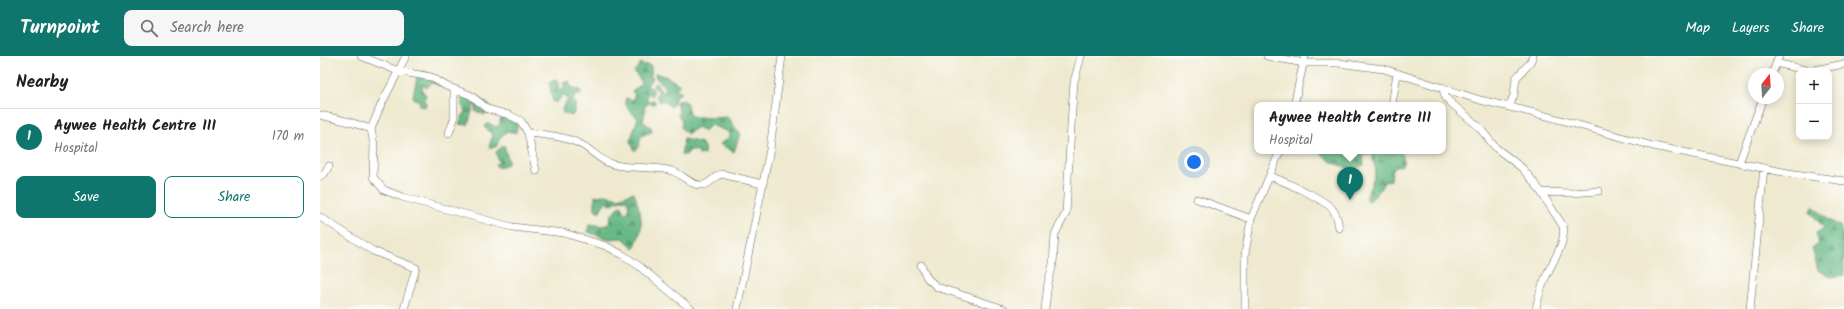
<!DOCTYPE html>
<html lang="en">
<head>
<meta charset="utf-8">
<style>
	:root { --surface:#fff; --page:#f6f6f6; --text:#202124; --muted:#757577; --line:#e0e0e0; --accent:#0f766e }
	body { margin:0; font-family:Kalam,sans-serif; background:var(--page); color:var(--text) }
	.controls { position:absolute; right:12px; top:12px; display:grid; overflow:hidden; border-radius:8px; box-shadow:0 2px 10px #0003 }
	.controls button { width:36px; height:36px; display:grid; place-items:center; padding:0; border:0; border-bottom:1px solid var(--line); background:var(--surface); color:var(--text); font:20px sans-serif }
	.compass { position:absolute; left:1428px; top:12px; width:36px; height:36px; border-radius:50%; background:var(--surface); box-shadow:0 2px 10px #0003; rotate:17deg }
	.you { position:absolute; left:874px; top:106px; width:14px; height:14px; margin:-10px; border:3px solid #fff; border-radius:50%; background:#1a73e8; box-shadow:0 0 0 6px #1a73e833 }
	.badge { display:grid; place-items:center; width:26px; height:26px; border-radius:50%; background:var(--accent); color:#fff; font-size:13px; font-weight:700 }
	.pin { position:absolute; translate:-50% -33px; filter:drop-shadow(0 1px 2px #0008) }
	.pin::after { content:''; position:absolute; top:21px; width:14px; height:12px; background:inherit; clip-path:polygon(0 0,100% 0,50% 100%) }
	.popup { position:absolute; left:934px; top:46px; width:192px; height:52px; box-sizing:border-box; display:grid; place-content:center; border-radius:8px; background:var(--surface); filter:drop-shadow(0 1px 3px #0005); font-size:13px; white-space:nowrap; color:var(--muted) }
	.popup b { font-size:15px; color:var(--text) }
	.popup::after { content:''; position:absolute; left:50%; top:100%; margin-left:-8px; border:8px solid transparent; border-top-color:var(--surface) }
	.list { margin:0; padding:0; list-style:none }
	h2 { display:flex; justify-content:space-between; align-items:center; height:52px; margin:0; padding:0 16px; font-size:17px }
	h2 small { font-size:13px; font-weight:400; color:var(--muted) }
	.list li { display:grid; grid-template-columns:26px 1fr auto; gap:12px; align-items:center; box-sizing:border-box; height:56px; padding:0 16px; border-top:1px solid var(--line) }
	.list b { display:block; font-size:15px; white-space:nowrap }
	.list p { margin:0; font-size:13px; white-space:nowrap; color:var(--muted) }
	.list em { font-size:13px; font-style:normal; color:var(--muted) }
	.actions { display:flex; gap:8px; padding:12px 16px }
	.actions a { flex:1; padding:9px 0; border:1px solid var(--accent); border-radius:8px; text-align:center; font-size:14px; color:var(--accent) }
	.actions .main { background:var(--accent); color:#fff }
	.icon { flex:none; width:22px; height:22px; fill:none; stroke:currentColor; stroke-width:2; stroke-linecap:round; stroke-linejoin:round }
	.map { position:relative; flex:none; width:1524px; height:253px; overflow:hidden }
	header { display:flex; align-items:center; gap:24px; box-sizing:border-box; height:56px; padding:0 20px; background:var(--accent); color:#fff }
	header strong { font-size:19px }
	nav { display:flex; gap:22px; margin-inline-start:auto; font-size:14px }
	.search { width:280px; height:36px; background:var(--page); display:flex; align-items:center; gap:10px; box-sizing:border-box; padding:0 14px; border-radius:8px; color:var(--muted); font-size:15px }
	main { display:flex }
	aside { flex:1; background:var(--surface) }
	.map>svg:first-child { display:block }
	.forest { fill:url(#forest-firs); stroke:#426a51 }
	.lines { fill:none; stroke-linecap:round; stroke-linejoin:round }
	.minor-casing { stroke:#66645b; stroke-width:8 }
	.minor { stroke:#fff; stroke-width:7 }
</style>
</head>
<body>
<header>
<strong>Turnpoint</strong>
<div class="search"><svg class="icon" aria-label="search" viewBox="0 0 24 24"><circle cx="10" cy="10" r="6"/><path d="M15 15l6 6"/></svg>Search here</div>
<nav><a>Map</a><a>Layers</a><a>Share</a></nav>
</header>
<main>
<aside>
<h2>Nearby<small></small></h2>
<ul class="list">
<li><span class="badge">1</span><div><b>Aywee Health Centre III</b><p>Hospital</p></div><em>170 m</em></li>
</ul>
<div class="actions"><a class="main">Save</a><a>Share</a></div>
</aside>
<div class="map">
<svg width="1524" height="253" viewBox="0 0 1524 253">
	<defs>
		<pattern id="forest-firs" width="22" height="20" patternUnits="userSpaceOnUse"><rect width="22" height="20" fill="#68b986"/><path d="M5 1l3.5 6h-7zM16 11l3.5 6h-7z" fill="#55966d"/></pattern>
	</defs>
	<rect width="100%" height="100%" fill="#fdfcf7"/>
	<filter id="ink" filterUnits="userSpaceOnUse"><feTurbulence type="fractalNoise" baseFrequency=".025" numOctaves="2"/><feDisplacementMap in="SourceGraphic" scale="8" xChannelSelector="R" yChannelSelector="G"/><feConvolveMatrix kernelMatrix="1 2 1 2 8 2 1 2 1" color-interpolation-filters="sRGB"/></filter>
	<filter id="wash" filterUnits="userSpaceOnUse"><feTurbulence type="fractalNoise" baseFrequency=".012" numOctaves="4" result="noise"/><feDisplacementMap in="SourceGraphic" scale="16" xChannelSelector="R" yChannelSelector="G"/><feGaussianBlur stdDeviation="0.9" result="paint"/><feColorMatrix in="noise" values="0 0 0 0 0 0 0 0 0 0 0 0 0 0 0 0 0 1.4 0 .05"/><feComposite in="paint" operator="in"/></filter>
	<g filter="url(#wash)">
		<rect width="100%" height="100%" fill="#eee9cf"/>
		<path class="forest" d="M321,7l3,4 2,-3 5,2v9l-2,1 4,2 -6,7 7,6 -3,5 -2,-3 -2,2v6h5l1,-2 2,2v3l-6,-1 -5,4 1,4 -2,11 8,5 1,5c-19,5 -7,8 -17,19l-5,-10 8,-23 -10,-9 -3,-7 1,-4 6,2 3,-5 -3,-4c11,-7 11,-9 2,-19z
			M104,15l18,8 -1,7 -9,-3 -6,5 -3,-4 -1,6 4,5 -2,5 2,3 -1,4 -5,-1 -1,-6 -5,-1 -1,-3 5,-23z
			M335,17l12,4 13,8 -4,3 1,2 4,1v2l-6,3 -1,7 -3,4 -5,-4v-2h-7l-3,-5 3,-6 -7,-3 4,-5 4,7 7,4 -6,-11 -5,-4z
			M236,23l5,11h4l-2,-7 6,-2 2,6 10,3v5h-6l-2,7 3,1 -1,7 -3,6 -9,-3 -1,-4 6,-9 -5,-6 -6,8h-4l-4,-19z
			M141,39l18,4 9,5 2,4 -5,7 -10,-4 1,-6 -2,-1 -6,21 -9,-1 6,-12 -3,-7z
			M360,43l6,3 4,14 21,2 16,-1 13,16 -6,19 -14,-8 8,-5 1,-7 -18,-7 -7,6 -7,-4 -10,7 -6,-6 1,-8 -4,-4 1,-5 -3,-9z
			M189,60l9,6 -2,11 -9,-2 -7,7 -4,9h-7l4,-12 -9,-8 4,-4 8,4 4,-2v-6z
			M364,83l18,4 -1,2 3,2v7l-5,1 -1,-4 -8,-1 -4,5h-5z
			M184,89l5,18 -11,5 -3,-4 4,-1 -3,-11z
			M999,95h82l3,10 -3,5h-4l-5,5 -1,9 -6,1 -8,13 -8,7 -3,-2 10,-28 -4,-18 -9,2 1,10 -12,5 -22,-9z
			M314,136c7,24 12,32 0,56l-11,-10 -14,1 -21,-7 1,-8 14,2 6,-2 2,-9 10,-10 4,8 4,-1 -1,-12 -6,-1 -12,6 -4,-4 -7,11 -4,-3v-13l10,-1 14,3z
			M1493,150l16,14 11,6 4,14v35l-13,2 -13,-7 -6,-22 7,-4 -3,-11 8,-5 -14,-17z"/>
	</g>
	<g filter="url(#ink)">
		<g class="lines">
			<defs>
				<path id="minor" d="M41,0l37,15 33,6 15,9 24,9 18,14 21,6 12,6 7,12 8,38
					M947,0l37,7h34l46,6 96,31 63,15 110,31 135,27 56,8
					M1456,7l33,8 35,-7
					M1452,18l7,-18
					M1122,31l4,11 5,5 27,23 18,22 26,20 15,18 26,40c4,17 -12,37 -18,53 -4,9 -7,20 -9,30
					M974,49l11,-49
					M1072,49l5,-32
					M1189,51l5,-12 2,-17 13,-14 4,-8
					M0,59l30,7 21,7 3,16 -1,32 11,13 18,7 110,30 52,6 42,13 17,9 16,11 52,43
					M51,73l10,-24 25,-49
					M129,77l5,-14v-30
					M208,77c17,2 38,3 54,12 11,6 18,16 30,19 19,6 40,1 60,7 11,3 18,15 30,14 9,0 12,-10 20,-11l40,10
					M1419,107l24,-65
					M0,120l4,-2 5,-8
					M950,120c13,5 55,23 63,34 4,5 5,11 6,18
					M1221,136l30,1 28,-2
					M877,143l54,20
					M0,161l53,34 43,17 -12,41
					M601,209l6,13 10,9 67,22
					M417,253l33,-160 12,-93
					M725,253l3,-26 5,-19 2,-30 11,-21 6,-104 2,-27 7,-26
					M925,253v-55l6,-35 29,-68
					M1430,253l14,-141"/>
			</defs>
			<use href="#minor" class="minor-casing"/>
			<use href="#minor" class="minor"/>
		</g>
	</g>
</svg>
<div class="controls">
<button>+</button>
<button>−</button>
</div>
<svg class="compass" viewBox="-18 -18 36 36"><path d="M0-13l5 13h-10z" fill="#e53935"/><path d="M0 13l5-13h-10z" fill="#757577"/></svg>
<div class="you"></div>
<div class="pin badge" style="left:1030px;top:144px">1</div>
<div class="popup"><b>Aywee Health Centre III</b>Hospital</div>
</div>
</main>
</body>
</html>
